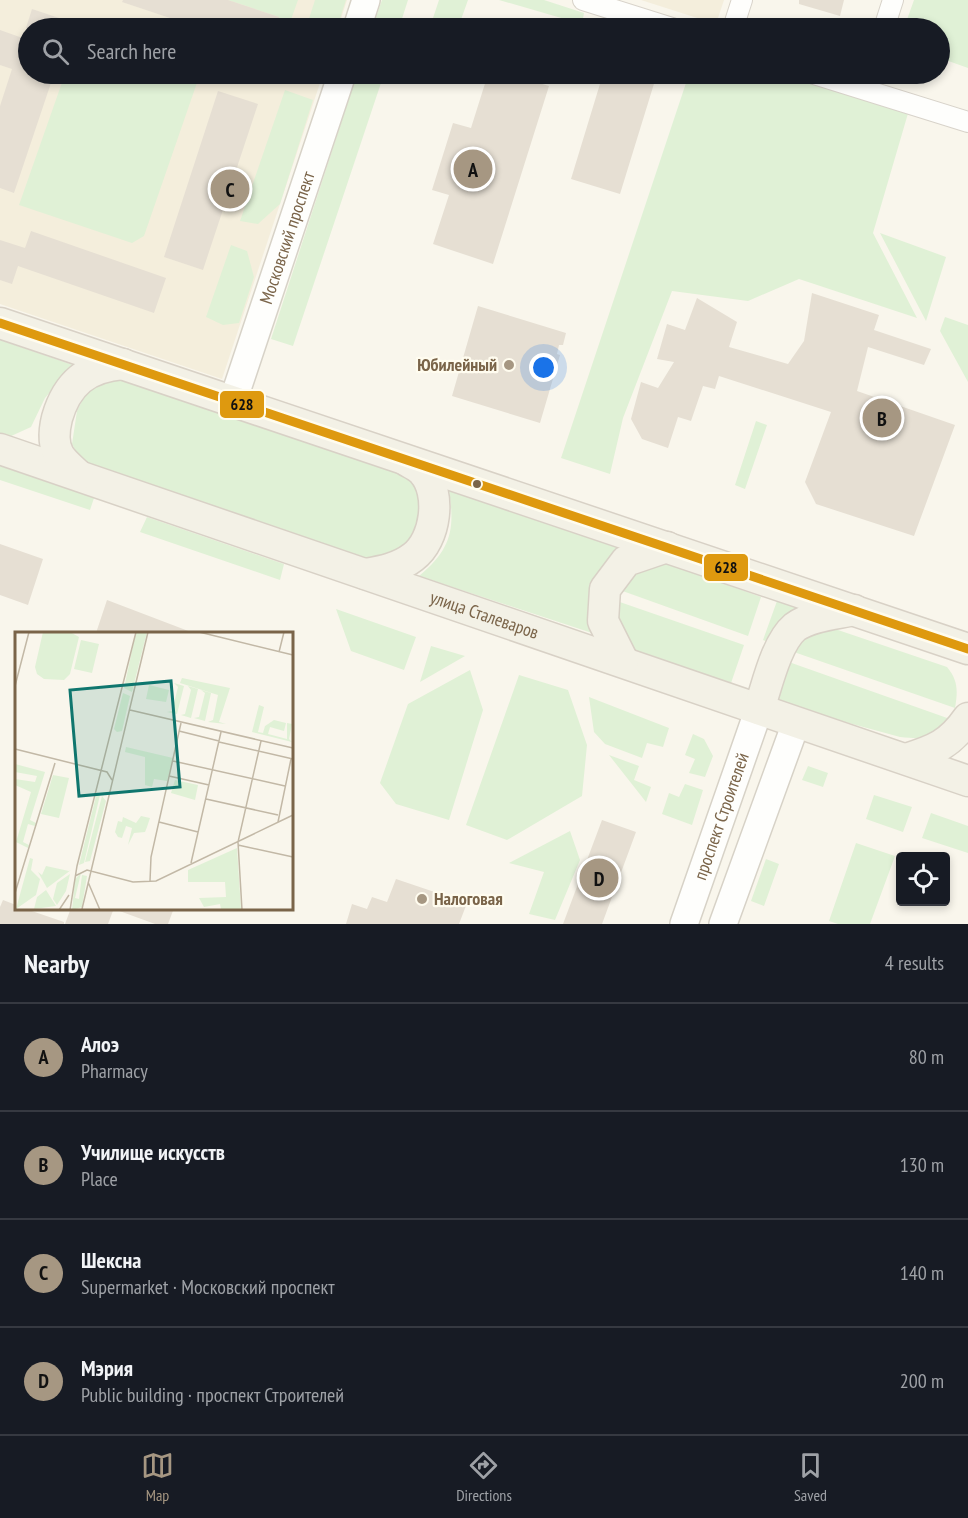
<!DOCTYPE html>
<html lang="en">
<head>
<meta charset="utf-8">
<style>
	:root { --surface:#171b24; --page:#20242c; --text:#f1f3f6; --muted:#9ea1a6; --line:#363941; --accent:#a69782 }
	body { margin:0; font-family:"PT Sans Narrow",sans-serif; background:var(--page); color:var(--text) }
	.controls { position:absolute; right:18px; bottom:18px; display:grid; overflow:hidden; border-radius:6px; box-shadow:0 3px 9px #0003 }
	.controls button { width:54px; height:54px; display:grid; place-items:center; padding:0; border:0; border-bottom:2px solid var(--line); background:var(--surface); color:var(--text); font:30px sans-serif }
	.you { position:absolute; left:544px; top:368px; width:21px; height:21px; margin:-15px; border:4px solid #fff; border-radius:50%; background:#1a73e8; box-shadow:0 0 0 9px #1a73e833 }
	.badge { display:grid; place-items:center; width:39px; height:39px; border-radius:50%; background:var(--accent); color:#111; font-size:20px; font-weight:700 }
	.pin { position:absolute; translate:-50% -50%; border:3px solid #fff; box-shadow:0 2px 6px #0006 }
	.list { margin:0; padding:0; list-style:none }
	h2 { display:flex; justify-content:space-between; align-items:center; height:78px; margin:0; padding:0 24px; font-size:26px }
	h2 small { font-size:20px; font-weight:400; color:var(--muted) }
	.list li { display:grid; grid-template-columns:39px 1fr auto; gap:18px; align-items:center; box-sizing:border-box; height:108px; padding:0 24px; border-top:2px solid var(--line) }
	.list b { display:block; font-size:22px; white-space:nowrap }
	.list p { margin:0; font-size:20px; white-space:nowrap; color:var(--muted) }
	.list em { font-size:20px; font-style:normal; color:var(--muted) }
	.icon { flex:none; width:33px; height:33px; fill:none; stroke:currentColor; stroke-width:2; stroke-linecap:round; stroke-linejoin:round }
	.map { position:relative; flex:none; width:968px; height:924px; overflow:hidden }
	.search { position:absolute; background:var(--surface); box-shadow:0 3px 9px #0003; left:18px; right:18px; top:18px; height:66px; display:flex; align-items:center; gap:15px; box-sizing:border-box; padding:0 21px; border-radius:33px; color:var(--muted); font-size:22px }
	.sheet { height:510px; background:var(--surface) }
	nav { display:flex; justify-content:space-around; align-items:center; box-sizing:border-box; height:84px; border-top:2px solid var(--line); background:var(--surface); font-size:16px; color:var(--muted) }
	nav a { display:grid; justify-items:center; gap:3px }
	nav .on { color:var(--accent) }
	.map>svg:first-child { display:block }
	.residential { fill:#f4eedc }
	.green { fill:#e0f1d6 }
	.building { fill:#e6dfd3 }
	.lines { fill:none; stroke-linecap:round; stroke-linejoin:round }
	.street-casing { stroke:#d8d3ca; stroke-width:22 }
	.secondary-casing { stroke:#d7d2c7; stroke-width:30 }
	.primary-casing { stroke:#d8d1c6; stroke-width:33 }
	.street { stroke:#fefefc; stroke-width:20 }
	.secondary { stroke:#fefefc; stroke-width:27 }
	.primary { stroke:#f3f1e6; stroke-width:30 }
	.bus-1-casing { stroke:#fffcef; stroke-width:14 }
	.bus-1 { stroke:#de990f; stroke-width:9 }
	.poi-dot { fill:#a69782; stroke:#fffcef; stroke-width:2 }
	.bus-dot { fill:#7a6449; stroke:#fffcef; stroke-width:2 }
	.labels { text-anchor:middle; stroke-width:4.5; stroke-linejoin:round; paint-order:stroke }
	.street-label { font-size:18px; fill:#7a6449; stroke:#fffcef }
	.poi-label { font-size:18px; font-weight:bold; fill:#7a6449; stroke:#fffcef; text-anchor:end }
	.inset-road { fill:none; stroke:#c2b8a6; stroke-width:1.5 }
	.view { fill:#0f766e; fill-opacity:0.15; stroke:#0f766e; stroke-width:3 }
	.inset-edge { fill:none; stroke:#7a6449; stroke-width:3 }
	.line-badge { stroke:#fffcef; stroke-width:2 }
	.pale-badge-label { font-size:16px; text-anchor:middle; font-weight:bold; fill:#111 }
</style>
</head>
<body>
<div class="map">
<svg width="968" height="924" viewBox="0 0 968 924">
	<rect width="100%" height="100%" fill="#f9f6ec"/>
	<path class="residential" d="M0,0h347l-9,28h-310v46h295l-101,305 -222,-75z
		M641,0h83l-8,24z"/>
	<path class="green" d="M228,0h70l-10,28h-12l3,-11z
		M315,0h31l-9,28h-31z
		M382,0h26l-9,28h-27z
		M439,0h29l-10,28h-23l-3,-7z
		M499,0h45l40,13 -2,11z
		M914,0h54v68l-28,-10v-30h-36z
		M65,74h135l-56,162 -12,7 -113,-38z
		M357,74h27l-91,272 -22,-7z
		M689,74h105l115,36 -36,123 44,85 -118,-39 -51,22 -76,-10 -49,127 -13,56 -49,-16z
		M285,90l28,10 -33,104 -22,20 -18,-3z
		M880,233l66,24 -20,64z
		M231,245l16,6 7,26 -15,46 -16,2 -17,-8z
		M945,317l23,8v57l-28,-51z
		M0,340l73,25 -28,33 -14,29 -22,10 -9,-3z
		M130,377l269,90c4,4 10,8 14,13 20,25 6,62 -21,75 -7,4 -16,5 -23,8l-286,-98 -11,-21 5,-33 9,-18 22,-12z
		M756,421l11,4 -22,64 -10,-4z
		M0,466l94,32 -4,12 -90,-30z
		M448,484l176,59 -14,16 -15,75 -176,-58c35,-29 36,-50 29,-92z
		M147,517l137,47 -4,16 -140,-48z
		M656,563h12l93,34 -13,39 -131,-47 12,-14z
		M614,600l130,45 -14,41 -108,-39z
		M777,601l24,8 -33,33 -5,-2z
		M336,609l80,28 -12,33 -53,-19z
		M822,630h16l109,37c11,13 11,24 8,41l-164,-57 5,-13z
		M431,646l34,10 -45,26z
		M786,661l164,58c-21,19 -21,21 -50,18l-128,-35z
		M470,670l13,40 -34,110 -53,-16 -16,-21 28,-79z
		M519,675l49,15 19,55 -5,51 -75,44 -41,-15z
		M589,697l80,31 -6,19 -16,-4 -5,15 -37,-14 -11,-12z
		M693,734l11,5 9,17 -8,21 -16,-4 6,-14 -10,-4z
		M609,755l30,11 -5,14 17,7 -5,15z
		M808,766l20,7 -5,14 -21,-7z
		M685,784l18,6 -11,35 -30,-11 7,-21 10,4z
		M874,795l38,12 -9,25 -37,-13z
		M931,813l37,13v27l-46,-15z
		M570,831l10,29 -25,60 -26,-6 15,-42 -35,-9z
		M856,843l39,13 -25,68h-32l-9,-3z
		M766,859l13,5 -15,42 -13,-5z"/>
	<path class="building" d="M123,0h105l51,17 -3,11h-76l-78,-26z
		M799,0h45l-4,16 -41,-12z
		M32,9l51,17v2h-57z
		M0,30l28,10v34h26l-40,119 -14,-5v-82l12,-37 -12,-4z
		M488,74h21l40,12 -56,178 -60,-20 16,-49 -17,-5 21,-67 18,5z
		M603,74h54l-37,120 -49,-15z
		M218,91l40,13 -55,166 -39,-13z
		M31,231l135,47 -12,35 -136,-47 -6,18 -12,-4v-40l25,8z
		M812,293l67,22 -5,15 57,19 -7,16 -56,-18 -11,44 98,34 -41,111 -98,-32 -11,-22 26,-70 -112,-36 -4,13 -12,-3 -12,35 -13,-4 -10,31 -26,-9 -11,-20 10,-37 17,6 16,-26 -17,-3 10,-35 18,6 12,-32 40,24 -8,25 59,17 16,-23z
		M478,306l88,27 -3,12h-4l-2,9 3,1 -20,68 -88,-27z
		M0,544l43,15 -15,46 -28,-10z
		M107,600l84,32v1h-95z
		M602,820l34,12 -34,92h-39z
		M396,879l71,24 -8,21h-113l6,-20 15,5 5,-12 15,5z
		M3,900l13,5v3h7l41,14v2h-64v-17z
		M71,908h43l-6,16h-43z
		M114,908h60l-6,16h-13l-41,-15z"/>
	<g class="lines">
		<defs>
			<path id="street" d="M583,0l89,28
				M733,28l9,-28
				M884,28l9,-28
				M814,74l154,48"/>
			<g id="secondary">
				<path d="M357,28l9,-28"/>
				<path id="s1" d="M233,401l109,-327"/>
				<path id="s2" d="M684,924l75,-215"/>
				<path d="M723,924l73,-201"/>
			</g>
			<g id="primary">
				<path d="M0,323l968,326"/>
				<path id="s3" d="M0,449l968,332"/>
				<path d="M78,475c-6,-6 -15,-13 -19,-20 -6,-11 -5,-25 -2,-37 10,-35 30,-51 66,-54"/>
				<path d="M365,574c17,-3 34,-6 48,-17 23,-17 29,-64 10,-85 -4,-5 -11,-8 -16,-11"/>
				<path d="M623,661l-20,-40 2,-32 21,-28 41,-14"/>
				<path d="M759,709c8,-23 17,-66 36,-82 15,-11 41,-13 59,-17"/>
				<path d="M906,759c29,-9 44,-15 62,-41"/>
			</g>
		</defs>
		<use href="#street" class="street-casing"/>
		<use href="#secondary" class="secondary-casing"/>
		<use href="#primary" class="primary-casing"/>
		<use href="#street" class="street"/>
		<use href="#secondary" class="secondary"/>
		<use href="#primary" class="primary"/>
		<defs>
			<path id="bus-1" d="M0,323l968,326"/>
		</defs>
		<use href="#bus-1" class="bus-1-casing"/>
		<use href="#bus-1" class="bus-1"/>
	</g>
	<g class="poi-dot">
		<circle cx="509" cy="365" r="6"/>
		<circle cx="422" cy="899" r="6"/>
	</g>
	<circle class="bus-dot" cx="477" cy="484" r="5"/>
	<g class="labels">
		<g class="street-label">
			<text dy="6" stroke="none"><textPath href="#s1" startOffset="172">Московский проспект</textPath></text>
			<text dy="6" stroke="none"><textPath href="#s3" startOffset="512">улица Сталеваров</textPath></text>
			<text dy="6" stroke="none"><textPath href="#s2" startOffset="114">проспект Строителей</textPath></text>
		</g>
		<g class="poi-label">
			<text x="497" y="371">Юбилейный</text>
			<text x="434" y="905" text-anchor="start">Налоговая</text>
		</g>
	</g>
	<g transform="translate(15 632)">
		<rect width="278" height="278" fill="#f9f6ec"/>
		<path d="M28,0h27l9,5 -9,37 -6,6 -20,-1 -7,-5 -2,-7zM121,0h11l-15,60 -8,-4zM66,8l18,4 -7,29 -18,-4zM167,46l48,10 -11,34 7,2 -18,-2 5,-2 5,-25 -38,-12zM159,51l10,3 -7,28 -10,-2 5,-1 6,-24zM134,53l20,5 -3,12 -20,-3zM173,54l10,3 -7,29 -10,-3 4,-1 6,-24zM186,58l10,3 -6,28 -11,-3 5,-1 6,-24zM108,61l7,3 -8,35 -5,1 -3,-3zM244,73l5,2 -6,25 5,1 2,-7 9,-6 12,3 -2,8 -14,-4 -2,7 19,5v-16l5,1 -3,15 3,3 -40,-10zM111,115l47,11 -6,23 -13,-2 -2,8 -7,-2v-28l-20,-5zM0,132l30,8 -15,48 6,3 -1,3 -7,-2 -5,18 6,3 -1,3 -12,-6 15,-50 -16,-7v-6l20,3 2,-6 -22,-4zM38,143l16,3 -10,40 -18,-4zM160,148l23,5 -3,15 -24,-7zM82,160l3,3 -16,68 -5,2zM87,164l4,5 -16,60 -5,1zM126,184l9,2 -3,9 -2,5 -11,1 -6,12 4,-17 -6,-2 -4,12 -4,-1 -3,-5 3,-11 4,1 1,-5 13,6zM222,216l4,61h-20l-1,-5 -16,3 -5,-9 27,-1 -1,-15h-37v-12zM15,226l3,1 -2,11 9,9 -4,16 -20,14zM31,234l23,5 2,-1 -24,18 -9,-16 4,3zM66,241l-6,25 4,1 3,-24 5,1 -5,31 -10,3 3,-31zM55,242l-4,17 -9,14 -4,-6 4,-16zM31,258l10,16 -22,3 3,-12z" fill="#e0f1d6"/>
		<path class="inset-road" d="M184,0l94,23M264,20l5,-20M0,54l14,-54M115,78l163,38M164,99l40,10M204,110l74,17M0,117l92,23 5,8M158,129l112,25M154,144l40,9M191,167l72,16M144,190l39,10M263,190l13,-63M223,213l55,12M176,231l30,-131M60,244l12,-6 46,12 23,-1 137,-66M135,249l1,-24 30,-134M73,250l12,28M0,261l40,-130M67,277l66,-277M44,278l10,-15M55,278l7,-44 59,-234M227,278l-4,-68 23,-101"/>
		<path class="view" d="M156,49l9,106 -101,9 -9,-106z"/>
		<rect width="278" height="278" class="inset-edge"/>
	</g>
	<g class="line-badge">
		<rect x="219" y="390" width="46" height="29" rx="6" fill="#de990f"/>
		<rect x="703" y="553" width="46" height="29" rx="6" fill="#de990f"/>
	</g>
	<g class="pale-badge-label">
		<text x="242" y="410">628</text>
		<text x="726" y="573">628</text>
	</g>
</svg>
<div class="controls">
<button><svg class="icon" aria-label="locate" viewBox="0 0 24 24"><circle cx="12" cy="12" r="6"/><path d="M12 2v4M12 18v4M2 12h4M18 12h4"/></svg></button>
</div>
<div class="you"></div>
<div class="pin badge" style="left:473px;top:169px">A</div>
<div class="pin badge" style="left:882px;top:418px">B</div>
<div class="pin badge" style="left:230px;top:189px">C</div>
<div class="pin badge" style="left:599px;top:878px">D</div>
<div class="search"><svg class="icon" aria-label="search" viewBox="0 0 24 24"><circle cx="10" cy="10" r="6"/><path d="M15 15l6 6"/></svg>Search here</div>
</div>
<section class="sheet">
<h2>Nearby<small>4 results</small></h2>
<ul class="list">
<li><span class="badge">A</span><div><b>Алоэ</b><p>Pharmacy</p></div><em>80 m</em></li>
<li><span class="badge">B</span><div><b>Училище искусств</b><p>Place</p></div><em>130 m</em></li>
<li><span class="badge">C</span><div><b>Шексна</b><p>Supermarket · Московский проспект</p></div><em>140 m</em></li>
<li><span class="badge">D</span><div><b>Мэрия</b><p>Public building · проспект Строителей</p></div><em>200 m</em></li>
</ul>
</section>
<nav>
<a class="on"><svg class="icon" aria-label="map" viewBox="0 0 24 24"><path d="M3 6l6-2 6 2 6-2v14l-6 2-6-2-6 2zM9 4v14M15 6v14"/></svg>Map</a>
<a><svg class="icon" aria-label="directions" viewBox="0 0 24 24"><path d="M12 3l9 9-9 9-9-9zM9 14v-3h6M13 9l2 2-2 2"/></svg>Directions</a>
<a><svg class="icon" aria-label="saved" viewBox="0 0 24 24"><path d="M7 4h10v16l-5-4-5 4z"/></svg>Saved</a>
</nav>
</body>
</html>
